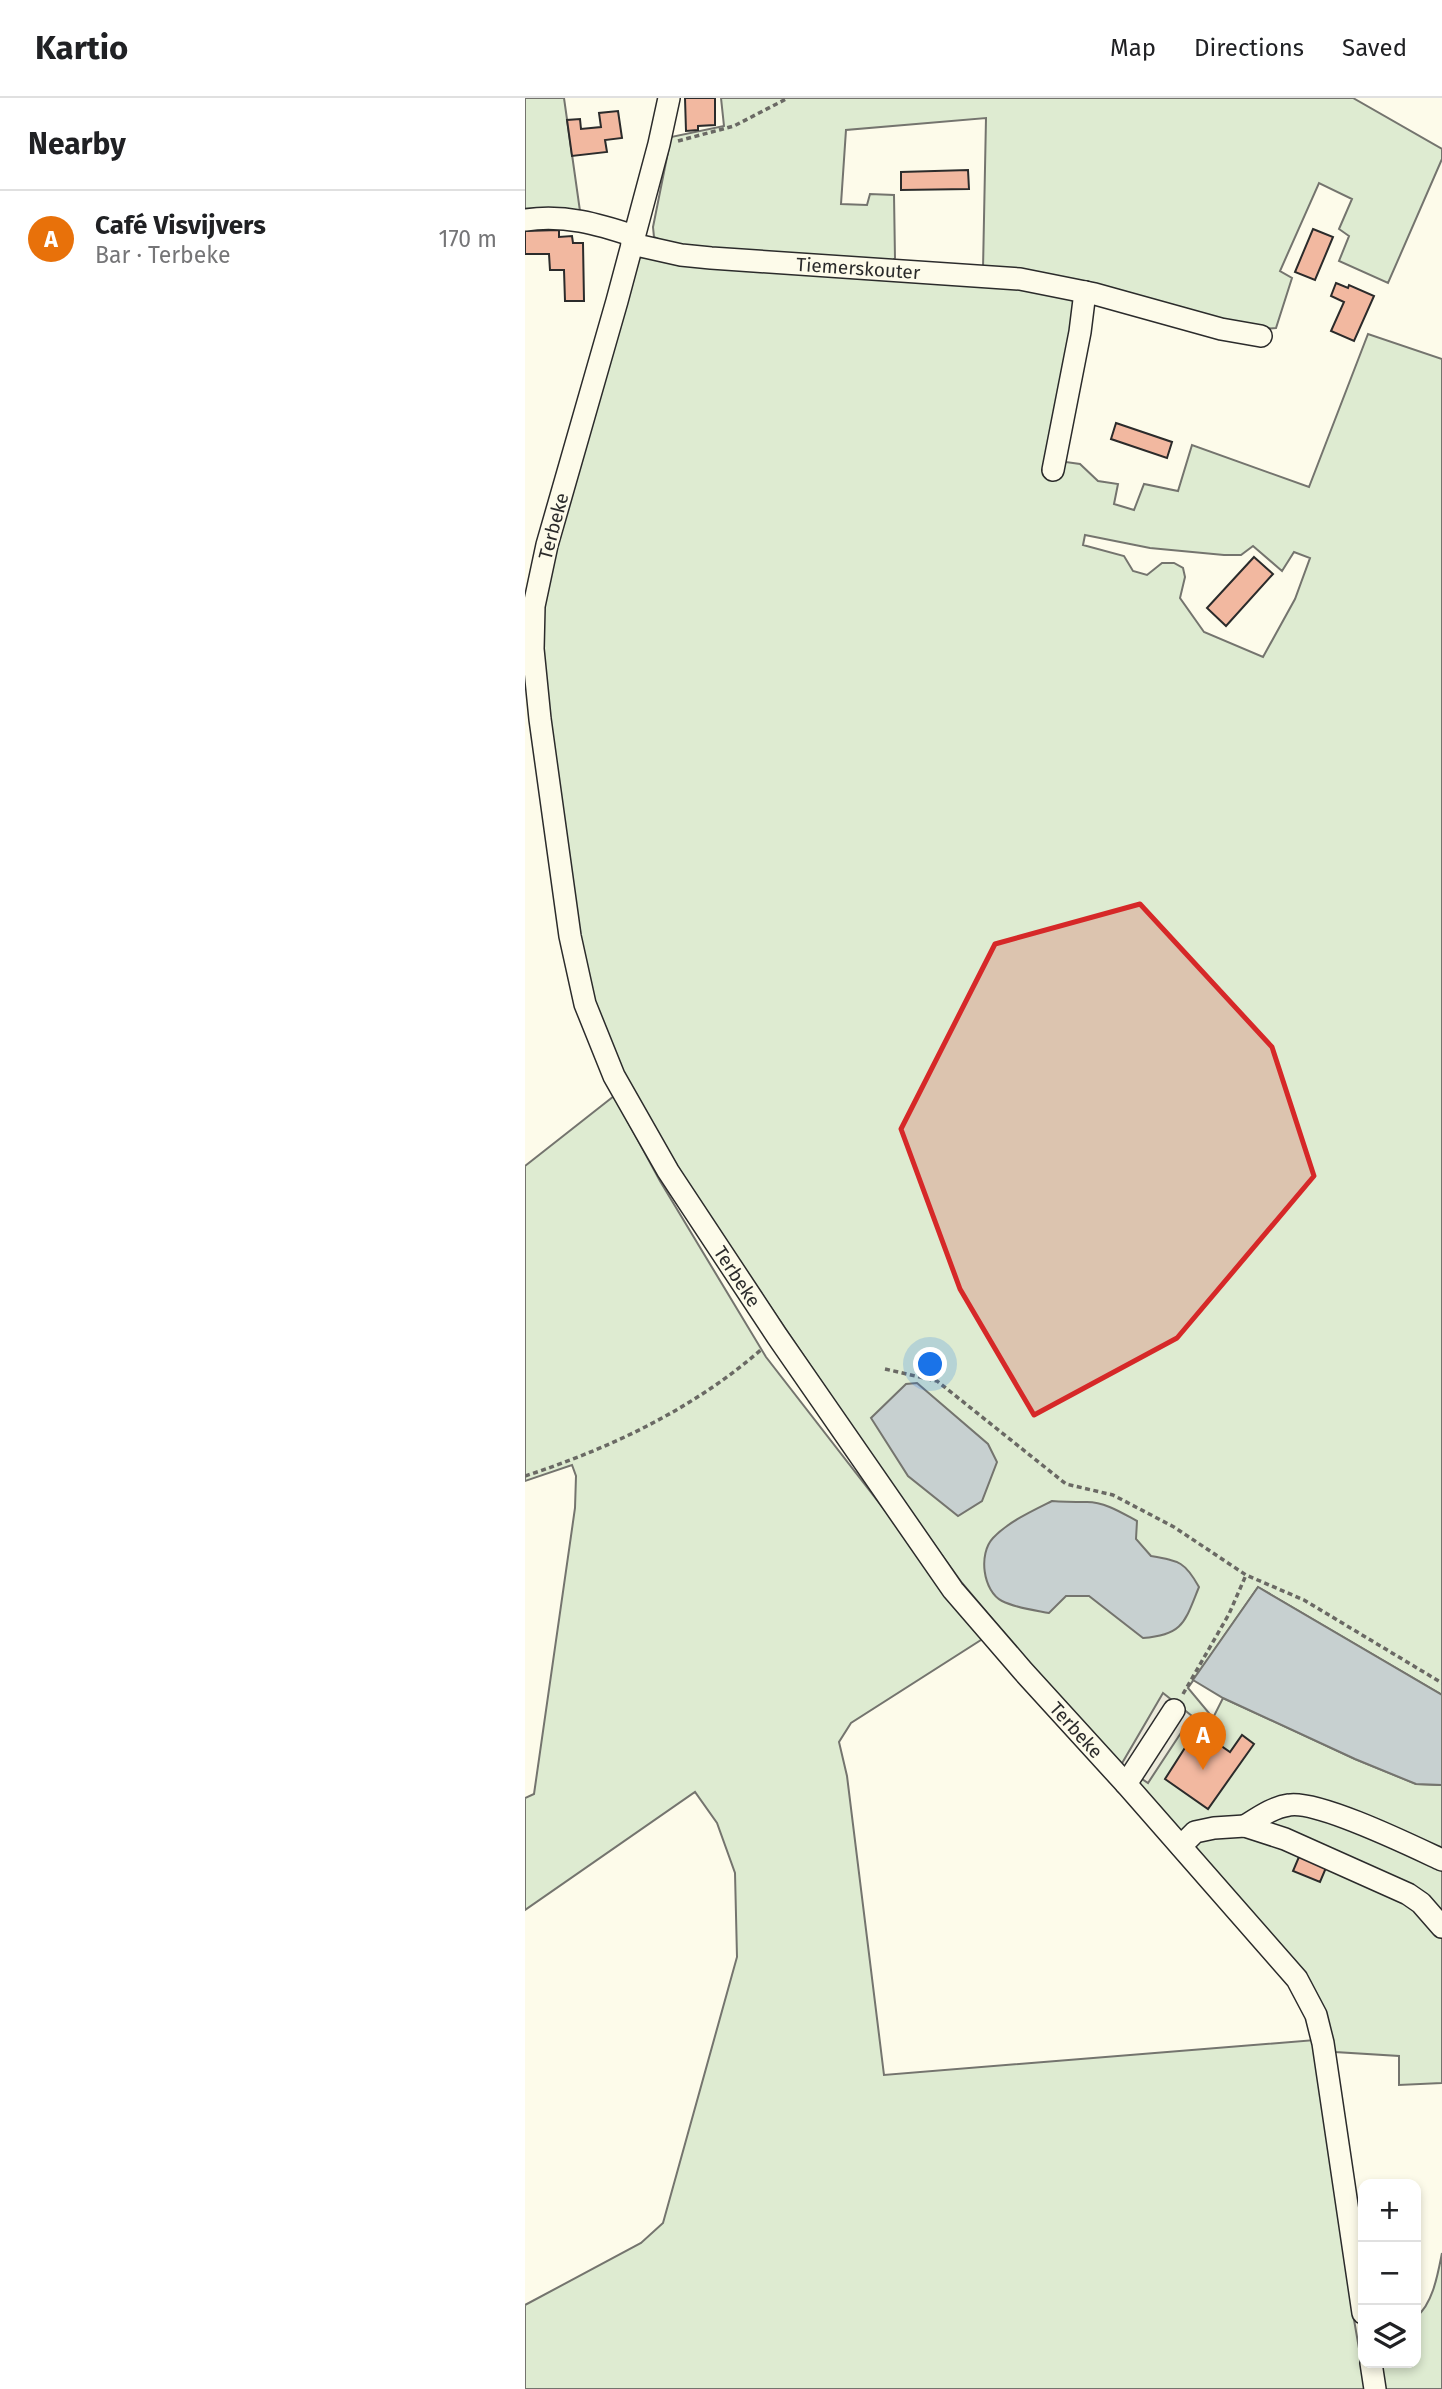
<!DOCTYPE html>
<html lang="en">
<head>
<meta charset="utf-8">
<style>
	:root { --surface:#fff; --page:#f6f6f6; --text:#202124; --muted:#757577; --line:#e0e0e0; --accent:#ea580c }
	body { margin:0; font-family:"Fira Sans",sans-serif; background:var(--page); color:var(--text) }
	.controls { position:absolute; right:21px; bottom:21px; display:grid; overflow:hidden; border-radius:14px; box-shadow:0 4px 10px #0003 }
	.controls button { width:63px; height:63px; display:grid; place-items:center; padding:0; border:0; border-bottom:2px solid var(--line); background:var(--surface); color:var(--text); font:35px sans-serif }
	.you { position:absolute; left:406px; top:1267px; width:24px; height:24px; margin:-18px; border:5px solid #fff; border-radius:50%; background:#1a73e8; box-shadow:0 0 0 10px #1a73e833 }
	.badge { display:grid; place-items:center; width:46px; height:46px; border-radius:50%; background:var(--accent); color:#fff; font-size:23px; font-weight:700 }
	.pin { position:absolute; translate:-50% -58px; filter:drop-shadow(0 2px 4px #0008) }
	.pin::after { content:''; position:absolute; top:37px; width:24px; height:21px; background:inherit; clip-path:polygon(0 0,100% 0,50% 100%) }
	.list { margin:0; padding:0; list-style:none }
	h2 { display:flex; justify-content:space-between; align-items:center; height:91px; margin:0; padding:0 28px; font-size:30px }
	h2 small { font-size:23px; font-weight:400; color:var(--muted) }
	.list li { display:grid; grid-template-columns:46px 1fr auto; gap:21px; align-items:center; box-sizing:border-box; height:98px; padding:0 28px; border-top:2px solid var(--line) }
	.list b { display:block; font-size:26px; white-space:nowrap }
	.list p { margin:0; font-size:23px; white-space:nowrap; color:var(--muted) }
	.list em { font-size:23px; font-style:normal; color:var(--muted) }
	.icon { flex:none; width:38px; height:38px; fill:none; stroke:currentColor; stroke-width:2; stroke-linecap:round; stroke-linejoin:round }
	.map { position:relative; flex:none; width:917px; height:2291px; overflow:hidden }
	header { display:flex; align-items:center; gap:42px; box-sizing:border-box; height:98px; padding:0 35px; background:var(--surface); border-bottom:2px solid var(--line) }
	header strong { font-size:33px }
	nav { display:flex; gap:38px; margin-inline-start:auto; font-size:24px }
	main { display:flex }
	aside { flex:1; background:var(--surface) }
	.map>svg:first-child { display:block }
	.green { fill:#deebd1; stroke:#74746e; stroke-width:2; fill-rule:evenodd }
	.parking { fill:#eceadb; stroke:#74746e; stroke-width:2 }
	.water { fill:#c7d0d0; stroke:#74746e; stroke-width:2 }
	.building { fill:#f2b8a0; stroke:#2b2b2b; stroke-width:2 }
	.lines { fill:none; stroke-linecap:round; stroke-linejoin:round }
	.minor-casing { stroke:#2b2b2b; stroke-width:24 }
	.path { stroke:#6a6964; stroke-width:3.5; stroke-dasharray:5 3.5; stroke-linecap:butt }
	.minor { stroke:#fdfbea; stroke-width:21 }
	.marked { fill:#d62828; fill-opacity:0.2; stroke:#d62828; stroke-width:5; stroke-linejoin:round }
	.labels { text-anchor:middle; stroke-width:5; stroke-linejoin:round; paint-order:stroke }
	.street-label { font-size:19px; fill:#2b2b2b; stroke:#fdfbea }
</style>
</head>
<body>
<header>
<strong>Kartio</strong>
<nav><a>Map</a><a>Directions</a><a>Saved</a></nav>
</header>
<main>
<aside>
<h2>Nearby<small></small></h2>
<ul class="list">
<li><span class="badge" style="background:#e8710a">A</span><div><b>Café Visvijvers</b><p>Bar · Terbeke</p></div><em>170 m</em></li>
</ul>
</aside>
<div class="map">
<svg width="917" height="2291" viewBox="0 0 917 2291">
	<rect width="100%" height="100%" fill="#fdfbea"/>
	<path class="green" d="M0,0h39l16,113 -55,1z
		M196,0h632l89,51v10l-54,124 -49,-22 10,-25 -10,-7 13,-30 -33,-16 -39,88 12,7 -16,50 -24,2 -269,-61 3,-151 -140,12 -5,74 26,1 3,-11 24,1 1,63 -5,6 -221,-20 -15,-7 -1,-10 18,-90 53,-11z
		M116,159l411,33 16,6 8,8 -25,156 29,4 18,17 20,3 -4,20 20,6 10,-26 34,7 14,-46 117,42 59,-153 74,25v1336l-184,-108 -70,101 25,30 10,-20 132,61 61,25 26,1v298l-43,2v-29l-64,-4 -8,-35 -365,-434 -67,-93 -195,-287 -59,-97 -30,-56 -22,-59 -16,-81 -33,-258 6,-74 90,-317zM560,437l65,13 74,7h17l12,-9 29,25 12,-19 16,6 -15,41 -32,58 -59,-25 -24,-34 5,-21 -2,-9 -9,-5h-12l-15,12 -14,-4 -9,-15 -41,-11z
		M89,998l46,85 106,176 218,281 -133,85 -12,19 8,34 37,299 431,-35 37,268 14,81h-841v-84l116,-62 22,-20 74,-266 -2,-84 -18,-50 -22,-31 -170,118v-112l9,-4 41,-286 1,-32 -4,-11 -47,16v-315z
		M917,2155v136h-58l-5,-26h37v-46c17,-13 22,-44 26,-64z"/>
	<path class="parking" d="M638,1595l29,23 -44,67 -27,-18z"/>
	<path class="water" d="M392,1285l71,61 9,18 -15,39 -24,15 -50,-40 -37,-58 35,-34z
		M527,1403c12,1 24,1 35,1 18,0 35,11 50,19l-1,18 15,17c29,5 34,6 48,31 -14,34 -15,48 -56,51l-54,-42h-23l-17,17c-16,-3 -33,-5 -47,-12 -19,-10 -24,-47 -9,-63 15,-16 39,-27 59,-37z
		M733,1489l184,108v90l-26,-1 -61,-25 -132,-61 -30,-18z"/>
	<path class="building" d="M160,0h30v27l-17,1v4l-12,1z
		M93,13l4,27 -17,2 2,12 -35,4 -5,-36 13,-1 1,10 20,-2 -2,-14z
		M443,72l1,19 -68,1v-18z
		M788,131l20,8 -18,43 -20,-8z
		M34,132v7l13,-1 1,7h10l1,58h-19l-1,-31h-14l-1,-16h-24v-23z
		M811,185l12,5 1,-3 25,11 -20,45 -23,-10 13,-29 -13,-6z
		M591,325l56,19 -5,16 -56,-19z
		M729,459l19,17 -47,52 -19,-18z
		M672,1631l33,23 12,-17 12,9 -46,65 -43,-30z
		M776,1754l27,11 -8,19 -27,-11z"/>
	<g class="lines">
		<defs>
			<g id="minor">
				<path id="s1" d="M144,0l-10,46 -42,157 -70,244 -13,61 -1,43 7,70 30,217 15,68 29,72 54,95 109,165 176,254 70,81 103,113 171,195 19,36 7,28 40,270"/>
				<path d="M0,122c39,-6 73,4 109,16"/>
				<path id="s2" d="M107,146l49,11 30,3 309,21 75,15 126,35 40,7"/>
				<path d="M528,372l27,-138 5,-40"/>
				<path d="M601,1686l48,-74"/>
				<path d="M720,1728c13,-8 28,-19 44,-21 29,-5 123,41 153,55"/>
				<path d="M656,1748l14,-14 19,-4 31,-2 40,13 123,55 13,9 21,24"/>
				<path d="M846,2265l4,26"/>
			</g>
		</defs>
		<use href="#minor" class="minor-casing"/>
		<path class="path" d="M153,43l56,-15 54,-28
			M360,1271l52,12 129,103 47,11 61,32 72,48 58,25 138,83
			M0,1378c86,-28 168,-67 237,-127
			M658,1596l46,-80 17,-39"/>
		<use href="#minor" class="minor"/>
	</g>
	<path class="marked" d="M615,806l132,143 42,129 -137,162 -143,77 -74,-126 -59,-160 94,-185z"/>
	<g class="labels">
		<g class="street-label">
			<text dy="7" stroke="none"><textPath href="#s2" startOffset="228">Tiemerskouter</textPath></text>
			<text transform="translate(28 428) rotate(-75)" y="7">Terbeke</text>
			<text dy="7" stroke="none"><textPath href="#s1" startOffset="1241">Terbeke</textPath></text>
			<text dy="7" stroke="none"><textPath href="#s1" startOffset="1808">Terbeke</textPath></text>
		</g>
	</g>
</svg>
<div class="controls">
<button>+</button>
<button>−</button>
<button><svg class="icon" aria-label="layers" viewBox="0 0 24 24"><path d="M12 4l9 5-9 5-9-5zM3 14l9 5 9-5"/></svg></button>
</div>
<div class="you"></div>
<div class="pin badge" style="left:678px;top:1672px;background:#e8710a">A</div>
</div>
</main>
</body>
</html>
